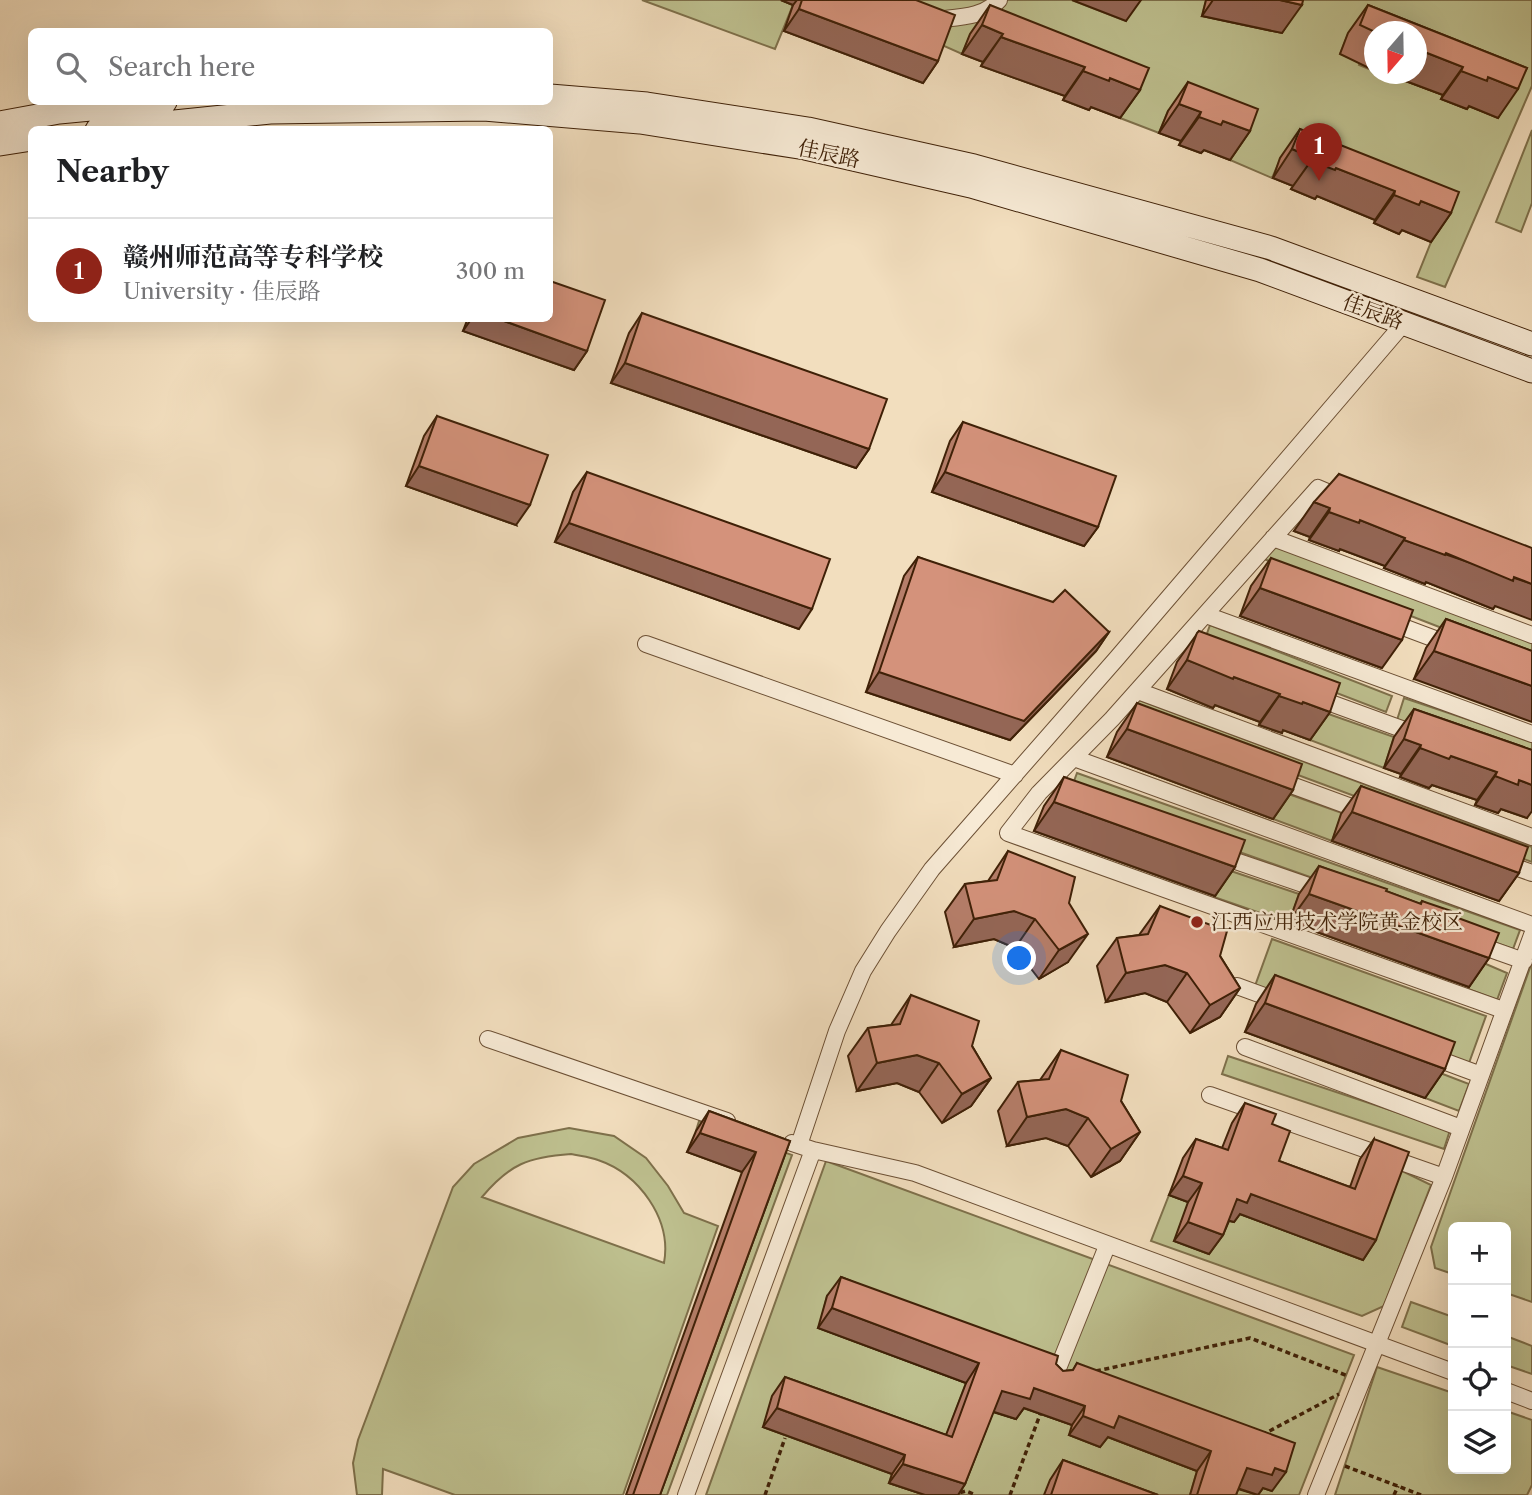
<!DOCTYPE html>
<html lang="en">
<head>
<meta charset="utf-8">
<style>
	:root { --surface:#fff; --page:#f2f2f2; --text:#202124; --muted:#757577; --line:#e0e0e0; --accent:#8f2418 }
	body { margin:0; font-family:"Libre Caslon Text","Noto Serif SC",serif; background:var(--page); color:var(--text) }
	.controls { position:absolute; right:21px; bottom:21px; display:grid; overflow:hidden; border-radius:10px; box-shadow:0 7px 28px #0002 }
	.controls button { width:63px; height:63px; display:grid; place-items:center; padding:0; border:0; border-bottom:2px solid var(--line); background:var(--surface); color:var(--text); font:35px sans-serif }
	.compass { position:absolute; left:1364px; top:21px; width:63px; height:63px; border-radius:50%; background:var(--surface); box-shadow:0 7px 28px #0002; rotate:200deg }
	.you { position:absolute; left:1020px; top:959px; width:24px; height:24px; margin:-18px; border:5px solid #fff; border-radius:50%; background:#1a73e8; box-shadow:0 0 0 10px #1a73e833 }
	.badge { display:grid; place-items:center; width:46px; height:46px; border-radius:50%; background:var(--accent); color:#fff; font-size:23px; font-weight:700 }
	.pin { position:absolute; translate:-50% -58px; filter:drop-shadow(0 2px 4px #0008) }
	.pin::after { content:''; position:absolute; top:37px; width:24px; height:21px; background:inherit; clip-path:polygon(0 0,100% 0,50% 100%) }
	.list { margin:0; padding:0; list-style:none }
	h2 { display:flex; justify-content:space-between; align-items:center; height:91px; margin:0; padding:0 28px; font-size:30px }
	h2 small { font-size:23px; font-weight:400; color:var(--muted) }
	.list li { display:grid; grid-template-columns:46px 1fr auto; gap:21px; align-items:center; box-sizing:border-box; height:105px; padding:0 28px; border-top:2px solid var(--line) }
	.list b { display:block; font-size:26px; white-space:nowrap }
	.list p { margin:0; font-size:23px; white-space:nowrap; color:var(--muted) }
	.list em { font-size:23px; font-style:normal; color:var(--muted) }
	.icon { flex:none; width:38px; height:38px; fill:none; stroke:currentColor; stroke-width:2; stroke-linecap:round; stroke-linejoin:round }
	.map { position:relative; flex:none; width:1532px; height:1495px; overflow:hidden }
	.search { position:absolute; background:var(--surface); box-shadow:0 7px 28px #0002; left:28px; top:28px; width:525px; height:77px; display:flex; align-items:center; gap:18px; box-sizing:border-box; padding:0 24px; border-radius:10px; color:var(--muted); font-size:26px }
	.panel { position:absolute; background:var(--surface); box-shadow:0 7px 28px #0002; left:28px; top:126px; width:525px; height:196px; border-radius:10px }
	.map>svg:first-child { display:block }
	.green { fill:#bec08f; stroke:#7e704b; stroke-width:2; fill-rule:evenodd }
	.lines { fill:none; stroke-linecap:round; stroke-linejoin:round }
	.minor-casing { stroke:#6c5035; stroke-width:18 }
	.secondary-casing { stroke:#3f2007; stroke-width:25 }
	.path { stroke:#3f2007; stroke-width:3.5; stroke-dasharray:5 3.5; stroke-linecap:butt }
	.minor { stroke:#f7ead5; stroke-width:16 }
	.secondary { stroke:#f7ead5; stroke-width:23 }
	.wall { fill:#b67e6a; stroke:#3f2007; stroke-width:2 }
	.shaded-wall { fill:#946656; stroke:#3f2007; stroke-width:2 }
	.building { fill:#d4927b; stroke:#3f2007; stroke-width:2 }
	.poi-dot { fill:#8f2418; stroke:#f7ead5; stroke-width:2.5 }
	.labels { text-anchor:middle; stroke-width:5; stroke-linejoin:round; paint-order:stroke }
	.street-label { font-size:21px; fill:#3f2007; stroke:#f7ead5 }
	.poi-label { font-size:21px; fill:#3f2007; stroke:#f7ead5; text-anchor:start }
</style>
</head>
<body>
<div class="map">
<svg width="1532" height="1495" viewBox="0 0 1532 1495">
	<rect width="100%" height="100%" fill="#f2debe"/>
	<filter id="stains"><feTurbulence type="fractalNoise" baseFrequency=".00286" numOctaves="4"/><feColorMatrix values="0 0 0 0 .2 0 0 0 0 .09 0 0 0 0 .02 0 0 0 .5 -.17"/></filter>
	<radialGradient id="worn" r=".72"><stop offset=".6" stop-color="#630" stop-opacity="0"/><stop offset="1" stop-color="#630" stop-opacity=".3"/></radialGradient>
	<path class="green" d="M642,0h139l12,5 -18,44z
		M841,0h231l54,21 8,-21h72l-4,16 52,-16h278v86l-87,201 -28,-10 14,-35 -150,-84 -9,20 -42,-18 8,-22 -70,-27 -9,22 -39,-15 -149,-84 -9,20zM1374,32h42l82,85 -30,-11 -2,3 -24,-10 1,-4 -56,-21h-13v-3l-15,-6 1,-3 -20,-8 8,-20z
		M1532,130v73l-11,29 -25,-10z
		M1276,547l256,94v22l-268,-104z
		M1210,625l182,71 -6,16 -182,-70z
		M1404,698l128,43v24l-135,-45z
		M1139,700l393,147v15l-398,-148z
		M1320,711l74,26 -10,31 -74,-28z
		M1077,773l443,157 -7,19 -443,-157z
		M1283,792l59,21 -10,28 -59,-22z
		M1225,869l74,25 -10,29 -75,-26z
		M1272,939l214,77 -17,47 -214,-77z
		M1479,961l28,12 -10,27 -29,-11z
		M1532,962v340l-26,-9v-66h-53v47l-18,-6 -4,-21z
		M1228,1056l222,74 -6,19 -222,-75z
		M1435,1071l34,13 -10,27 -34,-13z
		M699,1121l93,34 -125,340h-14l123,-334 -80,-30z
		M569,1128l45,8 32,22 22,28 16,27 34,13 -95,269h-168l-72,-26 -1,26h-25l-4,-32 5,-23 95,-253 21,-23 44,-26zM571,1154c9,2 19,3 27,6 41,14 74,59 66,103l-182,-66c28,-33 46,-40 89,-43z
		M826,1161l528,194 -55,140h-69l4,-8 -407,-191 -8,32 147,55 -28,74 -46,17 -3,9 36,12h-219z
		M1396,1168l35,17 -47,121 -22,10 -211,-75 18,-46 19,7 12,30 37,-19 125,46z
		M1411,1302l42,15v29l-51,-19z
		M1506,1336l26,10v28l-26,-9z
		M1377,1367l76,26v76h53v-58l26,9v65l-5,10h-192z
		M1020,1407l85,29 92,35 -7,24h-235l33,-85 28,9z"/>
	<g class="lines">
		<defs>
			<path id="minor" d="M934,20c23,-3 50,-2 65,-20
				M1344,499l-26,-11 -206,231 -73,74 -31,40 495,177
				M1273,538l259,97
				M1206,615l326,119
				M1387,621l64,24
				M646,644l369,131
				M1138,691l394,146
				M1314,697l107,39
				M1074,758l458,167
				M1275,779l90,33
				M1218,855l105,36
				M1501,862l31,11
				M1473,943l51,18
				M1237,986l44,16
				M488,1039l239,82
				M1245,1047l216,81
				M1427,1055l54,20
				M1210,1095l234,82
				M792,1143l21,7 102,23 538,199
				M799,1145l38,-114 26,-60 25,-40 44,-62 185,-211 287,-335
				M1053,1381l54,-135
				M1506,1391l26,10
				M686,1495l127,-345
				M1316,1495l128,-318 88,-242"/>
			<path id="secondary" d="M550,96l97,8 161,25 166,37 297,82 261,96
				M0,123l59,-11 106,-10
				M97,130l173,-18 214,-3 156,13 165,26 166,38 289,84 272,101
				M0,144l32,-5"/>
		</defs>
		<use href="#minor" class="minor-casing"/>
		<use href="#secondary" class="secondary-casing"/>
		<path class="path" d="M1096,1371l154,-33 98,38
			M1262,1435l77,-41
			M1345,1466l76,29
			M765,1495l20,-57
			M952,1495l14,-4 10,4
			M1010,1495l31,-83
			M1394,1495l4,-9"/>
		<use href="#minor" class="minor"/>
		<use href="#secondary" class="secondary"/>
	</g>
	<path class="wall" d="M781,0h135l22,61 -15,22 -139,-52 9,-26z
		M1206,0h97l-21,33 -80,-17z
		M990,5l150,85 -20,28 -29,-11 -2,3 -26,-10 2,-4 -84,-30 2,-4 -21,-8 8,-20z
		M1368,5l159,63 -29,50 -29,-12 -2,3 -26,-10 2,-4 -56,-21h30v-42h-42v39l-35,-17 8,-21z
		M1188,82l62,49 -20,29 -26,-10 -3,3 -22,-8 2,-4 -22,-8 9,-22z
		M1300,129l151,84 -20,29 -29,-12 -3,4 -25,-11 1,-3 -58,-24 -2,3 -24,-10 2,-3 -20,-8 7,-20z
		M642,313l227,136 -13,19 -245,-85 18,-50z
		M468,318h82l37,33 -13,19 -111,-39z
		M437,416l79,109 -110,-39 18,-50z
		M963,422l135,105 -14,19 -152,-54 18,-51z
		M587,472l212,157 -244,-87 18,-50z
		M1339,474l156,132 -2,3 -67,-27 -1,2 -41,-16 1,-2 -45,-17 -1,2 -30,-11 1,-3 -16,-6z
		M918,557l191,75 -13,19 -86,89 -144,-48 38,-116z
		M1271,558l111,110 -142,-52 11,-30z
		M1446,619l86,32 -118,28 12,-31z
		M1199,631l131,81 -20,28 -27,-10 -1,3 -23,-8 1,-3 -45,-17 -2,3 -46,-19 10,-27z
		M1137,703l156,87 -20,29 -166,-62 10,-25z
		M1414,709l118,41 -5,68 -26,-9 -3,4 -23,-8 2,-5 -45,-15 -3,3 -29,-11 1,-3 -17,-6 10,-31z
		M1064,777l171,90 -20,29 -181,-65 10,-25z
		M1361,786l158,87 -20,28 -167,-60 9,-27z
		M1008,851l61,52 -1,59 -29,17 -24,-31 -21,-9 -40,8 -9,-35 20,-28 23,-3z
		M1319,866l101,38 2,-3 28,14 39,43 -20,29 -180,-65 10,-28z
		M1160,906l60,50 20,32 -20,29 -30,16 -23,-31 -22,-9 -39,9 -9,-36 20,-28 22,-3z
		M1275,975l170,94 -20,29 -180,-66 11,-28z
		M911,995l61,51 19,32 -20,28 -29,17 -23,-31 -22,-9 -40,8 -9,-35 20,-28 23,-3z
		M1061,1050l60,51 19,31 -20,29 -29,16 -23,-31 -22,-8 -39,8 -9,-35 20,-29 22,-2z
		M1245,1103l27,21 7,37 71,26 10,-28 14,-20 2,101 -13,20 -123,-46 -6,8 -5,-1 -6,14 -14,19 -35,-13 14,-39 -19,-7 14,-37 13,-19 26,9 10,-25z
		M709,1111l81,30 -130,354h-34l116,-323 -55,-20 9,-21z
		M841,1277l215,87 7,7 10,-1 4,-7 195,128 -9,-3 -5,7 -20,-6 -2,6h-46l7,-24 -89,-34 -8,10 -31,-12 3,-10 -48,-17 -8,11 -23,-7 -28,72 -7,11h-33l-36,-12 3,-9 -129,-47 9,-31 13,-19 161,58 20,-52 -148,-55 9,-32z
		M1063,1460l95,35h-114l6,-15z"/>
	<path class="shaded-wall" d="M781,0h16l-4,5z
		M1072,0h69l-15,21z
		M1213,0h67l22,5 -20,28 -80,-17z
		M799,9l139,52 -15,22 -139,-52z
		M982,25l21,9 -20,28 -21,-8z
		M1001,37l84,30 -20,29 -84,-30z
		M1417,49l46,18 -20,28 -56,-21h30z
		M1083,71l27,7 30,12 -20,28 -29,-11 -2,3 -26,-10z
		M1461,71l27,6 30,12 -20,29 -29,-12 -2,3 -26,-10z
		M1179,104l22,8 -20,29 -22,-8z
		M1199,117l24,4 27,10 -20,29 -26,-10 -3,3 -22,-8z
		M1292,149l21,9 -20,28 -20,-8z
		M1311,161l25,7 59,23 -20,29 -58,-24 -2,3 -24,-10z
		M1394,195l27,6 30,12 -20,29 -29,-12 -3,4 -25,-11z
		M472,318h24l91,33 -13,19 -111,-39z
		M625,363l244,86 -13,19 -245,-85z
		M419,466l111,39 -14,20 -110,-39z
		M945,472l153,55 -14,19 -152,-54z
		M1314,502l16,6 -20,29 -16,-6z
		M1329,512l31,8 45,18 -20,28 -45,-17 -1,2 -30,-11z
		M569,523l243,86 -13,20 -244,-87z
		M1404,540l128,44v36l-37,-14 -2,3 -67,-27 -1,2 -41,-16z
		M1260,588l142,52 -20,28 -142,-52z
		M1109,632l-13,19 -86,89 -144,-48 13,-20z
		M1434,651l98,35v36l-118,-43z
		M1187,660l47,17 46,17 -20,28 -45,-17 -2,3 -46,-19z
		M1279,696l24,6 27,10 -20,28 -27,-10 -1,3 -23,-8z
		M1127,729l166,61 -20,29 -166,-62z
		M1404,739l17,6 -20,29 -17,-6z
		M1420,748l31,8 46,16 -20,28 -45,-15 -3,3 -29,-11z
		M1495,776l24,4 13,5v26l-5,7 -26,-9 -3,4 -23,-8z
		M1054,802l181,65 -20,29 -181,-65z
		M1352,812l167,61 -20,28 -167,-60z
		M1309,894l180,64 -20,29 -180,-65z
		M1014,911l21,8 -20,29 -21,-9 -40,8 20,-28z
		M1088,934l-20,28 -29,17 20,-29z
		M1165,965l22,8 -20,29 -22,-9 -39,9 20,-29z
		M1240,988l-20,29 -30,16 20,-28z
		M1265,1003l180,66 -20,29 -180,-66z
		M917,1055l22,8 -20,29 -22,-9 -40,8 20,-28z
		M991,1078l-20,28 -29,17 20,-29z
		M1066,1109l22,9 -20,28 -22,-8 -39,8 20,-29z
		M1140,1132l-20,29 -29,16 20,-28z
		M700,1133l56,19 -14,20 -55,-20z
		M1183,1176l19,7 -14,19 -19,-7z
		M1251,1194l125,46 -13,20 -123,-46 -6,8 -11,-3 14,-20z
		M1188,1222l35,13 -14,19 -35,-13z
		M832,1308l147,55 -13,20 -148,-55z
		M1034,1388l51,18 -13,19 -48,-17 -8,11 -28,-9 14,-19z
		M777,1408l128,47 -13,19 -129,-47z
		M1083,1416h36l92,35 -14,20 -89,-34 -8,10 -31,-12z
		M903,1464l62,20 -7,11h-33l-36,-12z
		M1247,1468h28l11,4 -14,19 -9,-3 -5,7 -24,-8z"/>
	<path class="building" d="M802,0h114l39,15 -17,46 -139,-52z
		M1280,0h23l-1,5z
		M990,5l159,63 -9,22 -30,-12 -1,3 -26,-10 2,-4 -84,-30 2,-3 -21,-9z
		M1368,5l159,63 -9,21 -30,-12 -1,4 -26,-10 2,-4 -46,-18v-17h-42l-15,-7z
		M1188,82l70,27 -8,22 -27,-10 -2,4 -22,-8 2,-5 -22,-8z
		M1300,129l159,63 -8,21 -30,-12 -2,4 -25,-10 1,-4 -59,-23 -1,2 -24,-9 2,-3 -21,-9z
		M550,281l55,19 -18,51 -91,-33h54z
		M642,313l245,86 -18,50 -244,-86z
		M437,416l111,39 -18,50 -111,-39z
		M963,422l153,54 -18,51 -153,-55z
		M587,472l243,87 -18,50 -243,-86z
		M1339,474l193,74v36l-18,-7 -1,4 -67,-28 -1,2 -41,-15 1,-2 -45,-18 -1,3 -30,-11 1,-4 -16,-6z
		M918,557l135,45 12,-12 44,42 -85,89 -145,-49z
		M1271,558l142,52 -11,30 -142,-52z
		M1446,619l86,32v35l-98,-35z
		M1199,631l141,52 -10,29 -27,-10 -1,2 -23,-8 1,-2 -46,-17 -1,2 -46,-19 10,-27z
		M1137,703l165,61 -9,26 -166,-61z
		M1414,709l118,41v35l-13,-5 -1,5 -23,-9 2,-4 -46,-16 -2,3 -29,-11 1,-3 -17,-6z
		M1064,777l181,63 -10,27 -181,-65z
		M1361,786l167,61 -9,26 -167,-61z
		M1008,851l67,26 -6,26 19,31 -29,16 -24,-31 -21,-8 -40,8 -9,-35 32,-4z
		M1319,866l68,23 -1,2 35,13 1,-3 29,10 -1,4 49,18 -10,25 -180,-64z
		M1160,906l67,25 -7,25 20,32 -30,17 -23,-32 -22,-8 -39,8 -9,-35 31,-4z
		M1275,975l180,67 -10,27 -180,-66z
		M911,995l68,26 -7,25 19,32 -29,16 -23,-31 -22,-8 -40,8 -9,-35 32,-4z
		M1061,1050l67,25 -7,26 19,31 -29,17 -23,-31 -22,-9 -39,8 -9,-35 31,-3z
		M1245,1103l31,11 -4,10 18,7 -11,30 76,28 19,-50 35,13 -33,88 -125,-46 -4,9 -10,-4 -14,36 -35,-13 14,-39 -19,-7 13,-37 32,11z
		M709,1111l81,30 -130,354h-27l123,-343 -56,-19z
		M841,1277l217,79 -2,8 7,7 10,-1 4,-7 218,80 -9,29 -11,-4 -3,7 -25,-7 -11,27h-39l14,-44 -92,-35 -5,12 -31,-12 2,-10 -51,-18 -4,11 -28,-8 -37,93 -62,-20 2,-9 -128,-47 8,-31 167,60 27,-74 -147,-55z
		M1063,1460l95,35h-107z"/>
	<circle class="poi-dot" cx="1197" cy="922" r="7"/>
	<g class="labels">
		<g class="street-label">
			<text transform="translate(829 154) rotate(12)" y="7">佳辰路</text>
			<text transform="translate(1373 312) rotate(20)" y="7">佳辰路</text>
		</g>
		<g class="poi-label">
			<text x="1211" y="929">江西应用技术学院黄金校区</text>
		</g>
	</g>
	<rect width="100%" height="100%" filter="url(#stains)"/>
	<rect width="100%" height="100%" fill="url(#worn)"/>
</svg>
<div class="controls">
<button>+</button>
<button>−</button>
<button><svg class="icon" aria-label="locate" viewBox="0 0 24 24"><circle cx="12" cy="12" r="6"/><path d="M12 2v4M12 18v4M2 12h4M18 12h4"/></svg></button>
<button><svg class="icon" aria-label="layers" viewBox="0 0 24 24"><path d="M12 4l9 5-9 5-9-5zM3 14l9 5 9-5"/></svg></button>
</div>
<svg class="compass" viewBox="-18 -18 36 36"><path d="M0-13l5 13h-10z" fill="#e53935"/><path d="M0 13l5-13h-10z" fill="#757577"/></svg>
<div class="you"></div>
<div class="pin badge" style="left:1319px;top:181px">1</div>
<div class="search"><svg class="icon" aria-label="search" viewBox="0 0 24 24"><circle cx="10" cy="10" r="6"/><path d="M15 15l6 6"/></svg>Search here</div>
<section class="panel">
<h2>Nearby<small></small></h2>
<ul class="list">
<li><span class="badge">1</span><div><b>赣州师范高等专科学校</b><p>University · 佳辰路</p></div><em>300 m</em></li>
</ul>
</section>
</div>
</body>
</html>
